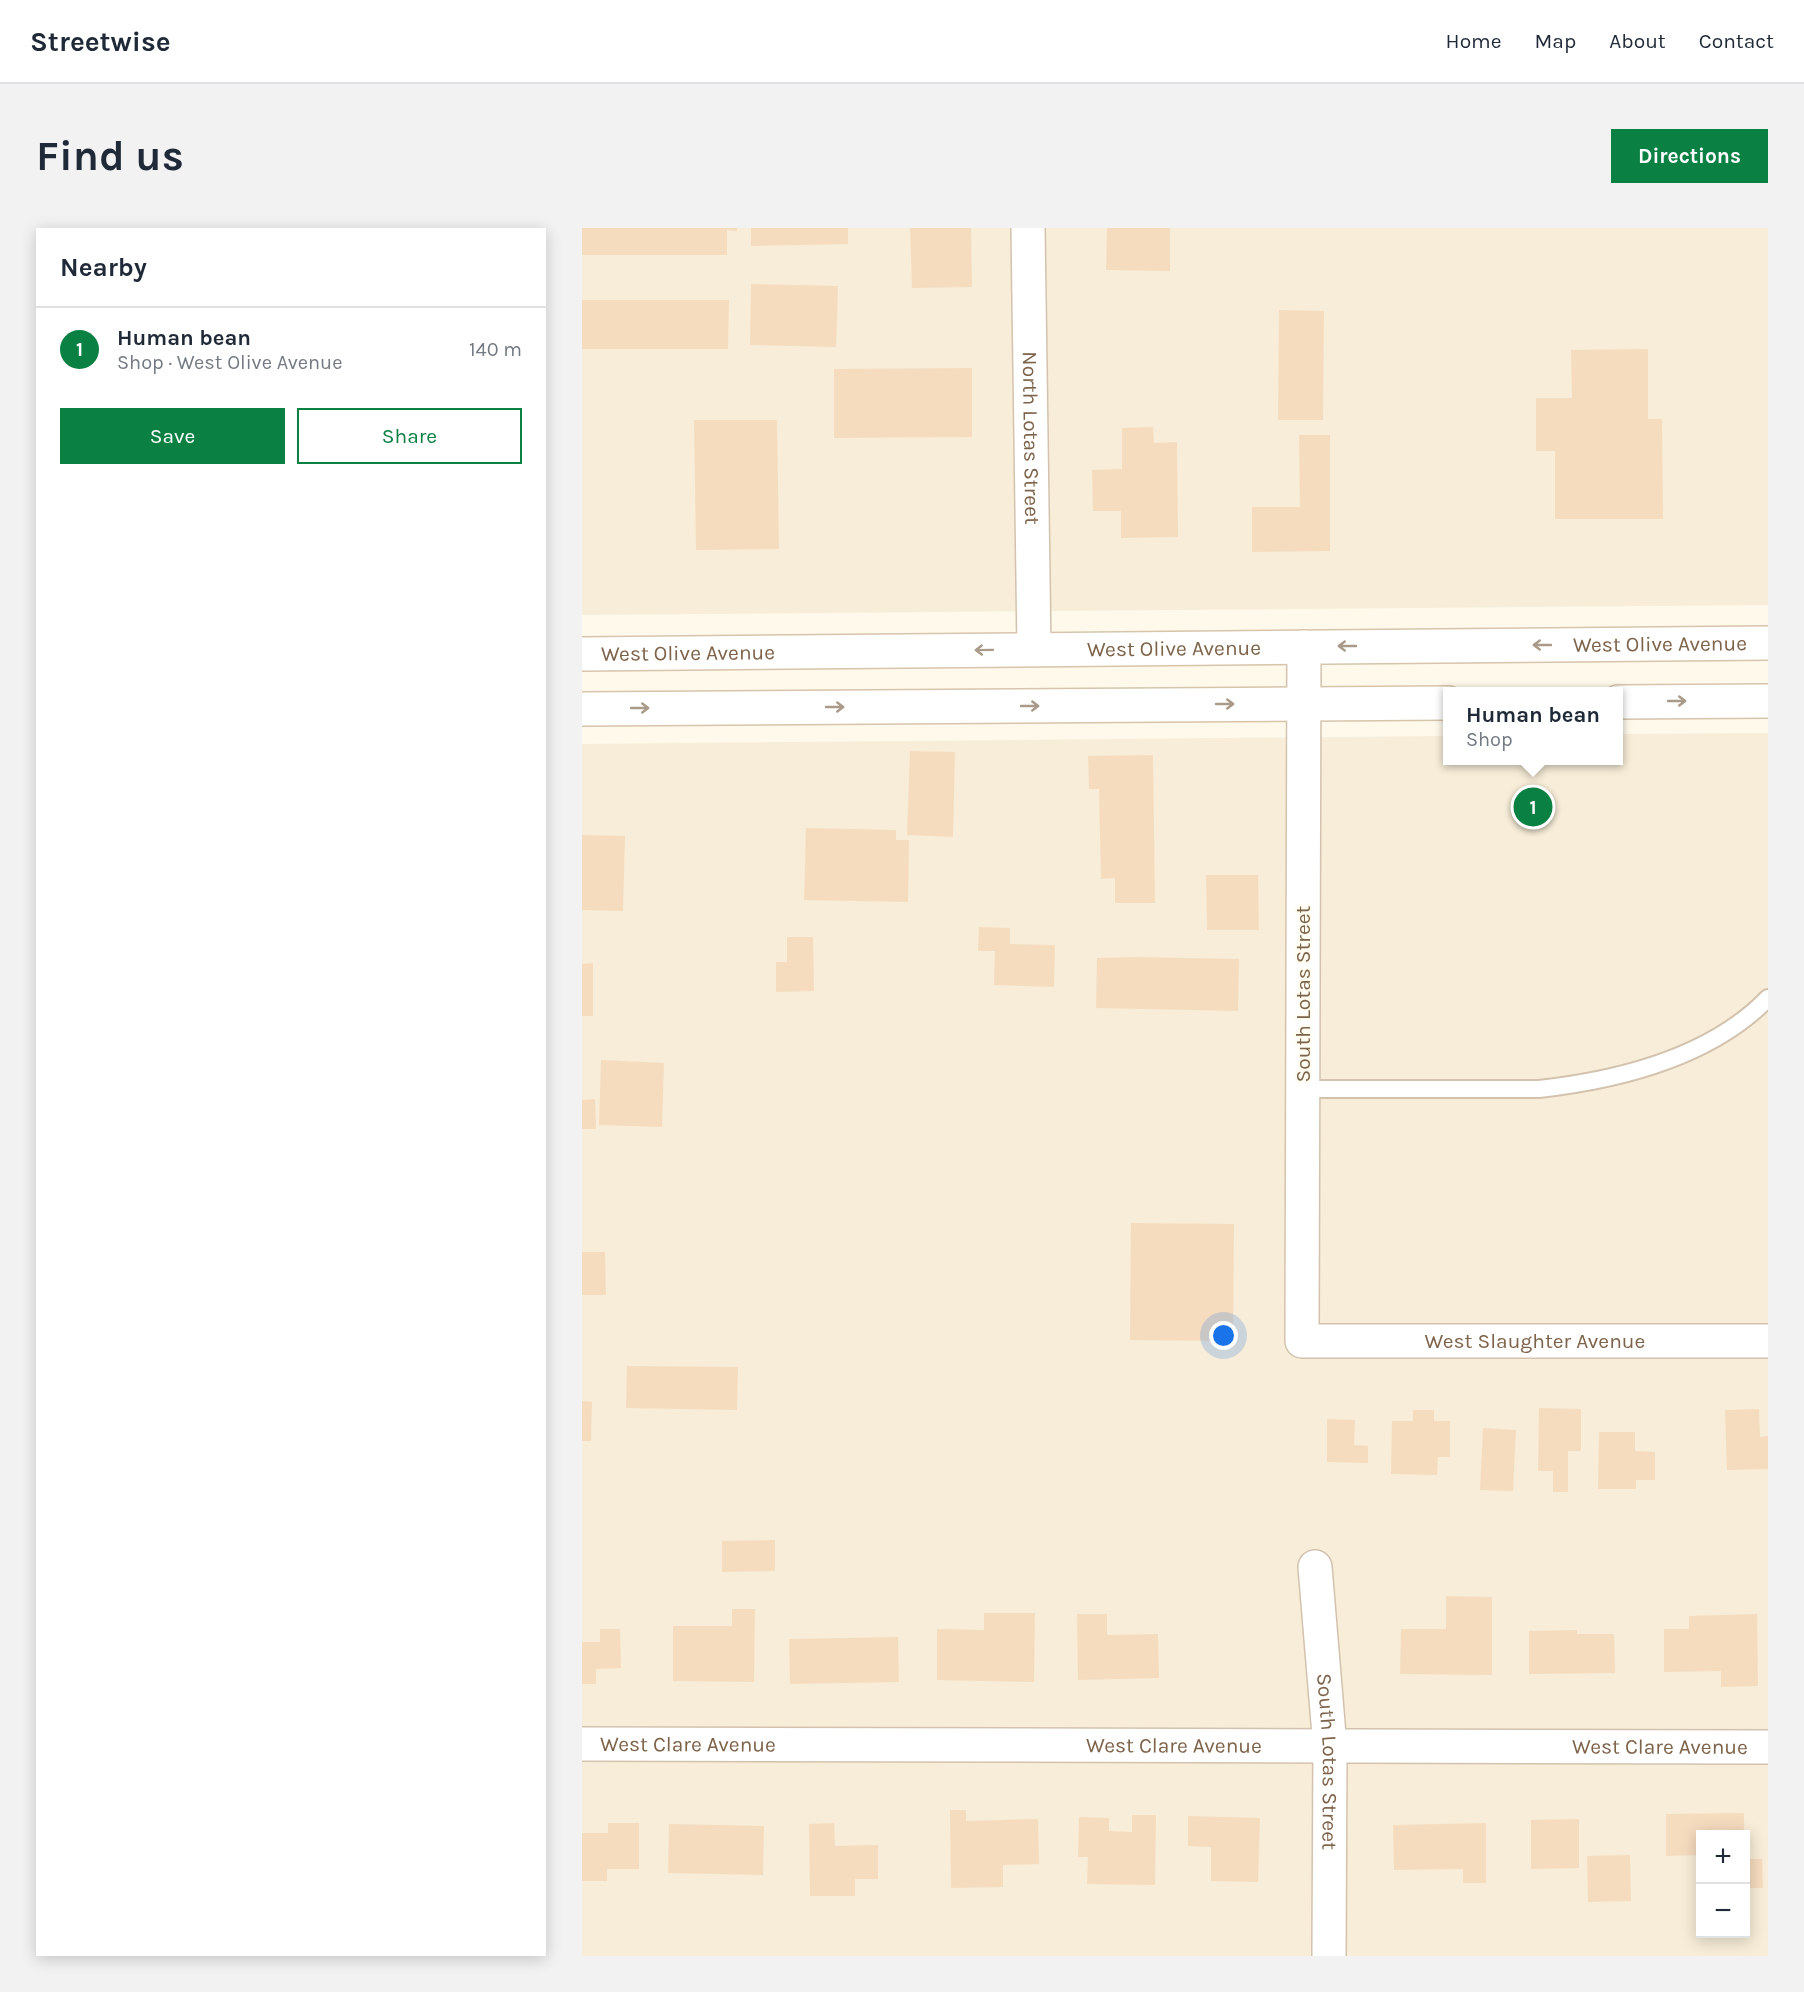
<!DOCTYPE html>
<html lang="en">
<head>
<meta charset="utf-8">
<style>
	:root { --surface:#fff; --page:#f2f2f3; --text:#1f2937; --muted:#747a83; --line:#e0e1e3; --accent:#0b8043 }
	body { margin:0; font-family:Karla,sans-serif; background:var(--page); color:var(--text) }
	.controls { position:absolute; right:18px; bottom:18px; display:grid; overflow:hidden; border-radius:0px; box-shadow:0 3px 15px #0003 }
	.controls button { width:54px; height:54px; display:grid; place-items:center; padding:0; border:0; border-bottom:2px solid var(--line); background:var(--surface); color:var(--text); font:30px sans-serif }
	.you { position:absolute; left:642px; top:1108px; width:21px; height:21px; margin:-15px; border:4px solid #fff; border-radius:50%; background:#1a73e8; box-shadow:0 0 0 9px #1a73e833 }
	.badge { display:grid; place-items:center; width:39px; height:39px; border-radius:50%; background:var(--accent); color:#fff; font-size:20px; font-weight:700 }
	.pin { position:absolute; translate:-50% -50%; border:3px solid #fff; box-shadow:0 2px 6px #0006 }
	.popup { position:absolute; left:861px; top:459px; width:180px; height:78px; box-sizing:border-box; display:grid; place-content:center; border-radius:0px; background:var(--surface); filter:drop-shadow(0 2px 4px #0005); font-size:20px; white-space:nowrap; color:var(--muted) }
	.popup b { font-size:22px; color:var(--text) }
	.popup::after { content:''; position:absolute; left:50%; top:100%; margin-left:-12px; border:12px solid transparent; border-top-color:var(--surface) }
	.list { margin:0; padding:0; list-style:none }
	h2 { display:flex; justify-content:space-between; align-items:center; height:78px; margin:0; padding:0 24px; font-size:26px }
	h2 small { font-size:20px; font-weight:400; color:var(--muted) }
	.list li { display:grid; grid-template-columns:39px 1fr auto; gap:18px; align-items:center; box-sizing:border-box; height:84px; padding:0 24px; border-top:2px solid var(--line) }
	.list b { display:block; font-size:22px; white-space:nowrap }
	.list p { margin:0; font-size:20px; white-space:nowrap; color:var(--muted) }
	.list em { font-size:20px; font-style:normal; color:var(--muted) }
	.actions { display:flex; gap:12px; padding:18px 24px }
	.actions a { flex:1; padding:14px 0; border:2px solid var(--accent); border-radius:0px; text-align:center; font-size:21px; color:var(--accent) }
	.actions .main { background:var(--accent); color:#fff }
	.map { position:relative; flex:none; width:1186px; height:1728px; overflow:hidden; border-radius:0px }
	header { display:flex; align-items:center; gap:36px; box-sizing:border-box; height:84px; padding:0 30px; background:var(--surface); border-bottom:2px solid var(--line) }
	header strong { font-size:28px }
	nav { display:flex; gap:33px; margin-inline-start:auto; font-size:21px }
	.intro { display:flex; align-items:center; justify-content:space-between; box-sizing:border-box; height:144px; padding:0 36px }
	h1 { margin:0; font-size:42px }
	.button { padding:15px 27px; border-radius:0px; background:var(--accent); color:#fff; font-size:21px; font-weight:700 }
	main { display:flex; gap:36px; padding:0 36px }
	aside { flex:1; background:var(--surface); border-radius:0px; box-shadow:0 3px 15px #0003 }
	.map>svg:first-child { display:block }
	.residential { fill:#f7edd8; fill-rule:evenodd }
	.building { fill:#f6dcbf }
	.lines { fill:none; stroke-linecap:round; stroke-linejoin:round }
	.service-casing { stroke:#d3c3ae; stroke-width:20 }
	.minor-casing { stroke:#d3c3ae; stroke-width:36 }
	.secondary-casing { stroke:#d7c4ab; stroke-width:36 }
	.service { stroke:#fff; stroke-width:16 }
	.minor { stroke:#fff; stroke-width:33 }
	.secondary { stroke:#fff; stroke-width:33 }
	.oneway { stroke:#aa9a89 }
	.labels { text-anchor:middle; stroke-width:5; stroke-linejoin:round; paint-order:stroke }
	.street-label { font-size:21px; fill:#7d6349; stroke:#fffcf2 }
</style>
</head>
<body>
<header>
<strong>Streetwise</strong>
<nav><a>Home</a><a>Map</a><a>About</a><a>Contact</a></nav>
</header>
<div class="intro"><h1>Find us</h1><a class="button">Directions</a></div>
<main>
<aside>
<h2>Nearby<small></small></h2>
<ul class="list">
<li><span class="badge">1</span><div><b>Human bean</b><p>Shop · West Olive Avenue</p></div><em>140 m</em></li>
</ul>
<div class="actions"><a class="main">Save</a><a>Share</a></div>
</aside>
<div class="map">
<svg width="1186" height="1728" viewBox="0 0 1186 1728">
	<rect width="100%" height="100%" fill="#fef9ea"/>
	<path class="residential" d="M0,0h1186v377l-1186,10z
		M1186,505v1223h-1186v-1212l865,-8 1,24h170l1,-26zM1118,1606h46v100h-46z"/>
	<path class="building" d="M0,0h155v3l-10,-1v25h-145z
		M169,0h97v16l-97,2z
		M328,0h61l1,59 -60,1z
		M525,0h63v43l-64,-1z
		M169,56l87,2 -2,61 -86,-2z
		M0,72h147l-1,49h-146z
		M697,82l45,1 -1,109h-45z
		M1066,121v70h14l1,100h-108v-68h-19v-53h36l-1,-48z
		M390,140v69l-138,1v-69z
		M112,192h83l2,129 -83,1z
		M571,199l1,16 23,-1 1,95 -57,1v-27h-28l-1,-41 30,-1v-41z
		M717,207h31v116l-78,1v-45h48z
		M328,523l45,1 -2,85 -46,-2z
		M571,527l2,148h-40v-25l-14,1 -2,-90h-10l-1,-33z
		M224,600l90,2v10h13l-1,62 -104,-2z
		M0,607l43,1 -2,75 -41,-1z
		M624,647h52l1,55h-52z
		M397,699l31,1v16l45,1 -1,42 -60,-2 1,-34h-17z
		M205,709h26l1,54 -38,1v-30h11z
		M553,729l104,2 -1,52 -142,-3 1,-50z
		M11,735v53h-11v-52z
		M19,832l63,3 -2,64 -63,-2z
		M13,871l1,30h-14v-29z
		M549,995l103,1 -1,117 -103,-1z
		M0,1024h23l1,43h-24z
		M45,1138l111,1 -1,43 -111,-2z
		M0,1173l10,1 -1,39h-9z
		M957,1180l42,1v42h-13v41h-15v-21h-15z
		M1177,1181l1,28 8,-1v33l-41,1 -2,-60z
		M831,1182h21v11h16v36h-12l-1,18 -46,-1 1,-53h21z
		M745,1191l28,1 -1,25 14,1v17l-41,-1z
		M901,1200l33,2 -3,61 -33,-1z
		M1017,1204h36v19l20,1v28h-19v9h-38z
		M193,1312v31l-53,1v-31z
		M864,1368l46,1v78l-92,-1 1,-45h45z
		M150,1381h23l-1,73 -81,-1v-55h59z
		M402,1385h51l-1,69 -97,-2v-51l47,1z
		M495,1386h30v21l51,-1 1,44 -81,2z
		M1175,1386l1,72 -37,1v-16l-57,1v-43h25v-13z
		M18,1401h20l1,39 -25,1v15h-14v-42h18z
		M995,1402v4h37l1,39 -86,1v-43z
		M316,1409l1,45 -109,2 -1,-45z
		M368,1582h16v11l72,-2 1,45 -36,1v22l-52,1z
		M1162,1585v21h-44v21l-34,1v-42z
		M550,1587h24l-1,70 -68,-1 1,-27h-10l1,-40 30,1v13l23,1z
		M606,1588l72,2 -2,64 -47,-1v-34l-23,-1z
		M997,1591v49l-48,1v-49z
		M26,1595h31v46h-32v12h-25v-48h26z
		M252,1595l1,23 43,-1v34h-23v17h-45l-1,-72z
		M904,1595v60h-23v-14l-69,1 -1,-45z
		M87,1596l95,2 -1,49 -95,-2z
		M1048,1627l1,46 -43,1 -1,-46z
		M1164,1631h16l1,29h-17z"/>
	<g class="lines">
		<defs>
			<path id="service" d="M721,861h236c80,-9 171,-31 229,-91"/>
			<g id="minor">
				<path id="s1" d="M446,0l6,421"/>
				<path id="s2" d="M722,419l-2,694h466"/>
				<path id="s3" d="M733,1339l15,180 -1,209"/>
				<path id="s4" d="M0,1516l1186,3"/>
			</g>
			<g id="secondary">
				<path id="s5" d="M0,426l1186,-11"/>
				<path d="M1036,474l150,-1"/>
				<path d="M0,481l866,-6"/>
			</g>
		</defs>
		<use href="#service" class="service-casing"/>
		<use href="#minor" class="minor-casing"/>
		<use href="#secondary" class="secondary-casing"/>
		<use href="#service" class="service"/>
		<use href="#minor" class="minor"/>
		<use href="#secondary" class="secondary"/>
	</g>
	<defs><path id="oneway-shaft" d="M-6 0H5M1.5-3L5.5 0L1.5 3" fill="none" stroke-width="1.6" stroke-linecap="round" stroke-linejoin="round" transform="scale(1.5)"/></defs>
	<g class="oneway">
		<use href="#oneway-shaft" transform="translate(960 417) rotate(180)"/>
		<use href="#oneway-shaft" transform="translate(765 418) rotate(180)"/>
		<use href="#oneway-shaft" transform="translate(402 422) rotate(179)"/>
		<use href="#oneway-shaft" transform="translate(1095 473)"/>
		<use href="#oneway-shaft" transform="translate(643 476)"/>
		<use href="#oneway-shaft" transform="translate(448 478)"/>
		<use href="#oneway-shaft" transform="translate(253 479)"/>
		<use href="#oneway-shaft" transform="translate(58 480)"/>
	</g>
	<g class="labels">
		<g class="street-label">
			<text dy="7" stroke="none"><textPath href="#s1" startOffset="210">North Lotas Street</textPath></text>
			<text dy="7" stroke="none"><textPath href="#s5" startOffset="1078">West Olive Avenue</textPath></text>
			<text dy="7" stroke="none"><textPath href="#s5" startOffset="592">West Olive Avenue</textPath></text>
			<text dy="7" stroke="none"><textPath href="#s5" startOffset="106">West Olive Avenue</textPath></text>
			<text transform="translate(721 766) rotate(-90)" y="7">South Lotas Street</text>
			<text dy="7" stroke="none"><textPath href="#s2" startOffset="927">West Slaughter Avenue</textPath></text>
			<text dy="7" stroke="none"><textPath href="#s4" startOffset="106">West Clare Avenue</textPath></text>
			<text dy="7" stroke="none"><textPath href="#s4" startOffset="592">West Clare Avenue</textPath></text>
			<text dy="7" stroke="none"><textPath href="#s4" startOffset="1078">West Clare Avenue</textPath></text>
			<text dy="7" stroke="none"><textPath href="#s3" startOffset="195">South Lotas Street</textPath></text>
		</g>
	</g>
</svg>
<div class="controls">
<button>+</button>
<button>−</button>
</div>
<div class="you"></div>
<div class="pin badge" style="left:951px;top:579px">1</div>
<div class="popup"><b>Human bean</b>Shop</div>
</div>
</main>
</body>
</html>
